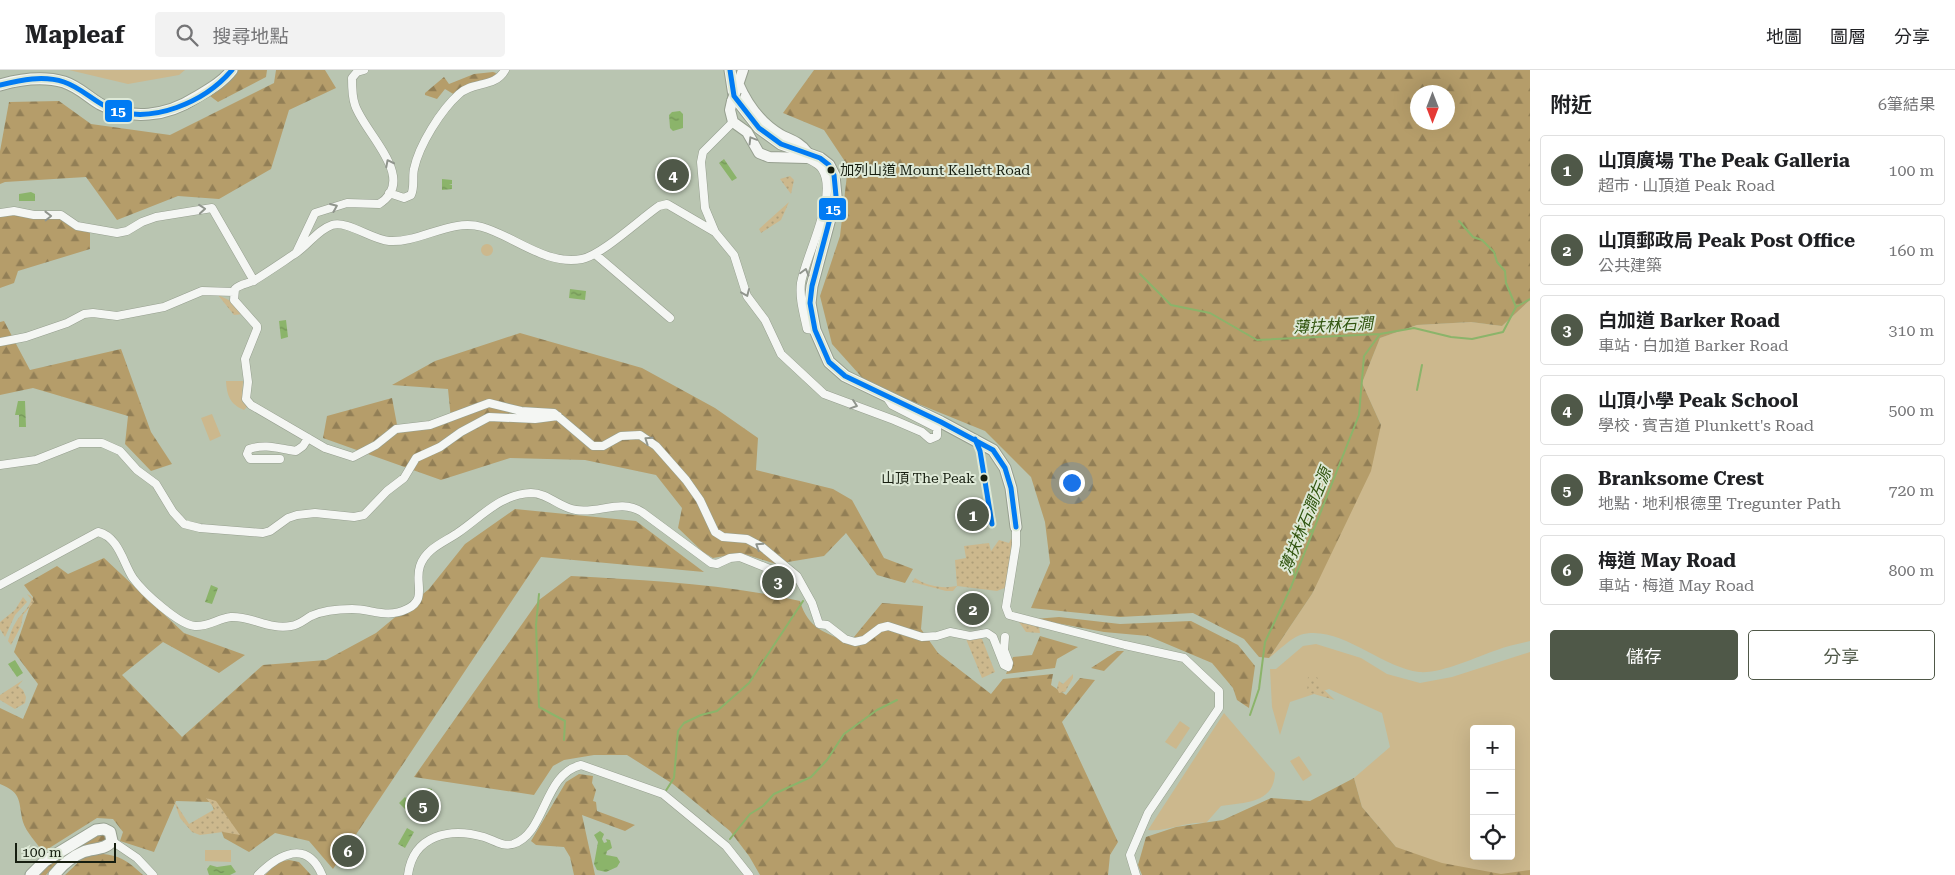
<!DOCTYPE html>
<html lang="zh-TW">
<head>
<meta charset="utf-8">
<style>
	:root { --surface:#fff; --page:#f2f2f2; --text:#202124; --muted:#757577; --line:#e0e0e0; --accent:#4f5848 }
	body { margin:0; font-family:"Roboto Serif","Noto Sans TC",serif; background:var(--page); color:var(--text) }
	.controls { position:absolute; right:15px; bottom:15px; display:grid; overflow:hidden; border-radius:5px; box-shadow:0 5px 20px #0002 }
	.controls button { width:45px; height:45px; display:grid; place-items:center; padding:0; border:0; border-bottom:1px solid var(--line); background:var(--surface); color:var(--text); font:25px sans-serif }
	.compass { position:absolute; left:1410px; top:15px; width:45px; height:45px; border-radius:50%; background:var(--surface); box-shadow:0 5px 20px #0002; rotate:180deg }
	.scale { position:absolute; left:15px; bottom:12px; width:101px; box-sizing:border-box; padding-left:5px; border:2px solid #161e10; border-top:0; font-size:14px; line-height:18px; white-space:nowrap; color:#161e10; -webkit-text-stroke:4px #dee9d7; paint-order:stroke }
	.you { position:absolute; left:1071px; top:412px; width:18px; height:18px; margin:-12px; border:4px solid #fff; border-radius:50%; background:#1a73e8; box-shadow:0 0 0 8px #1a73e833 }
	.badge { display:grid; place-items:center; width:32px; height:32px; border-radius:50%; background:var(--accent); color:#fff; font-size:16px; font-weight:700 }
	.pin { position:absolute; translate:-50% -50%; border:2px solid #fff; box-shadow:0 1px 5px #0006 }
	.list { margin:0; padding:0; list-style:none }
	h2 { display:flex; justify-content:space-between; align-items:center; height:65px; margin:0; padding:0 20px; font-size:21px }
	h2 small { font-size:16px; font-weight:400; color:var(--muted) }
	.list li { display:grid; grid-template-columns:32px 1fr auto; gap:15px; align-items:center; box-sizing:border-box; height:70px; margin:0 10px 10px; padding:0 10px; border:1px solid var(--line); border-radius:5px }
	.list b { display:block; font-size:19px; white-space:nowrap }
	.list p { margin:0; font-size:16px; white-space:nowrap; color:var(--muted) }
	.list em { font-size:16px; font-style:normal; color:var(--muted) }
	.actions { display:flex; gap:10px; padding:15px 20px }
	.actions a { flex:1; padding:11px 0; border:1px solid var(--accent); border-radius:5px; text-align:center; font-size:18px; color:var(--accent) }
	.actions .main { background:var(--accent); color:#fff }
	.icon { flex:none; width:28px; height:28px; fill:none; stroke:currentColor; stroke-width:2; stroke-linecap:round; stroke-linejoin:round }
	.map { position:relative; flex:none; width:1530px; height:805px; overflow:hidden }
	header { display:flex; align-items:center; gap:30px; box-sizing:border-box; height:70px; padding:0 25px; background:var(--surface); border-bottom:1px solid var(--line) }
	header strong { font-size:24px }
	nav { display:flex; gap:28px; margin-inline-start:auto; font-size:18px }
	.search { width:350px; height:45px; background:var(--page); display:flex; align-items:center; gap:12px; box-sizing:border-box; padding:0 18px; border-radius:5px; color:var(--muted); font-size:19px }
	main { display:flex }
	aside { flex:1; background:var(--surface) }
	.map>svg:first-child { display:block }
	.green { fill:#ccb88d; fill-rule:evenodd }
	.forest { fill:url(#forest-firs); fill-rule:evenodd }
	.garden { fill:url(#garden-dots) }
	.water { fill:url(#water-ripples) }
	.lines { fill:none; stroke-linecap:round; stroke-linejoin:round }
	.stream { stroke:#8bb46a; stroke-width:2 }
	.minor-casing { stroke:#969f8f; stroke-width:9 }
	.tertiary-casing { stroke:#969f8f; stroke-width:12 }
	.secondary-casing { stroke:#969f8f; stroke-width:13 }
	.minor { stroke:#f4f6f3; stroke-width:8 }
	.tertiary { stroke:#f4f6f3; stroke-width:10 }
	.secondary { stroke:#f4f6f3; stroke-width:11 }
	.tertiary-bridge-casing { stroke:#969f8f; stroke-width:12; stroke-linecap:butt }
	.tertiary-bridge { stroke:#f4f6f3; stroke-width:10 }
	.bus-1-casing { stroke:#dee9d7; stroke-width:9 }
	.bus-1 { stroke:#017bf3; stroke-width:5 }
	.oneway { stroke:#90958d }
	.bus-dot { fill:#161e10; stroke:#dee9d7; stroke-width:2 }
	.labels { text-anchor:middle; stroke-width:4; stroke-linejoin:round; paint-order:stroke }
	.bus-label { font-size:14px; fill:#161e10; stroke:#dee9d7; text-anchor:start }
	.water-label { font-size:16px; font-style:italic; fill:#31540f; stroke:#dee9d7 }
	.line-badge { stroke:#dee9d7; stroke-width:2 }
	.badge-label { font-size:14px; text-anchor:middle; font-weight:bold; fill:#fff }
</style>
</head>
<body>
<header>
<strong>Mapleaf</strong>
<div class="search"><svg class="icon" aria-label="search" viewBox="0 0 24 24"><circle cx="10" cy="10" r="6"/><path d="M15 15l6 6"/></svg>搜尋地點</div>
<nav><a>地圖</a><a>圖層</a><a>分享</a></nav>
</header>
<main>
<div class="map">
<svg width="1530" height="805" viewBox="0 0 1530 805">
	<defs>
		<pattern id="forest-firs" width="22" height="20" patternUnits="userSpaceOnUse" patternTransform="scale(1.25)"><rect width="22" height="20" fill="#b59d6a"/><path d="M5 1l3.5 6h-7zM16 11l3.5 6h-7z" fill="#927f56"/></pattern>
		<pattern id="garden-dots" width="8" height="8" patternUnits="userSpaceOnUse" patternTransform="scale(1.25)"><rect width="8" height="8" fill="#ccb88d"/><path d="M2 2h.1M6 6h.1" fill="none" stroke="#ae9e79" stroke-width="1.8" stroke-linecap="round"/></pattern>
		<pattern id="water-ripples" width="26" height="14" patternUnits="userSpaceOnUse" patternTransform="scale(1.25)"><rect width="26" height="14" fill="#8bb46a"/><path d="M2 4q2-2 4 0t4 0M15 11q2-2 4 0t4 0" fill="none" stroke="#719256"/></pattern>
	</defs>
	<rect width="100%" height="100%" fill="#b9c5b1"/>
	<path class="green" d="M69,0h116l-6,5 -51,9z
		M481 180a6 6 0 1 1 12 0a6 6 0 1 1-12 0Z
		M1530,230v341c-11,3 -23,5 -33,9 -21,7 -56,24 -78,22 -37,-4 -81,-49 -119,-37 -10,4 -22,16 -31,23l43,-64 69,-169 -19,-42 18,-45 37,-13 54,-3 31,4z
		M226,311h17l-1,16 6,9 -4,4c-14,-6 -17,-14 -18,-29z
		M212,344l9,22 -11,5 -9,-23z
		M1316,574l45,14 26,16 33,9 32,-6 78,-25v223h-141l7,-28 -34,-40 -8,-29 36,-31 -8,-34 -53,-24 -39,13 -10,33 -8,-28 -2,-38h6l27,-23zM1474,659h37v127h-37z
		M1224,643l51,60c-1,31 -31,29 -54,33l-15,17c-20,-2 -38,9 -58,7z
		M1180,651l10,7 -14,21 -11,-7z
		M1299,686l13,19 -9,6 -13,-20z
		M205,780h26v12l-26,-1z"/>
	<path class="forest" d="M237,0h30l-1,7 -48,25 -8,-6z
		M276,0h49l11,18 -47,22 -18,59 -52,30 -41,-3 -61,24 -31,-43 -81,5 -5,2v-33l9,-49 50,-1 32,23 79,11 104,-52z
		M814,0h716v230l-28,26 -31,-4 -54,3 -37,13 -18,45 19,42 -10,46 -59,123 -43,64 -10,-1 -15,-18 -51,-26 -73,4 -89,-9 19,-45 -5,-41 -14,-45 -46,-46 -118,-48 -35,-39 -12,-48 20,-60 8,-70 -24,-36 -41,-17zM1418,22h30v30h-30z
		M493,2l3,1 -2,6 -39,16 -10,-6 -8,10 -12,-4v-2l19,-16 5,7 25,-10z
		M11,144l49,4 30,13v18l-72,22 -4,12 -14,5v-73z
		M4,251l9,17 -13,2v-18z
		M520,263l122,35 73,40 43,30 -2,32 77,19 19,11 32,58 29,11 -8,14 -28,-8 -31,-42 -22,23 -48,8 -35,-11 -28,5 -10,-6 -25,-24 4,-20 -26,-33 -71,-15 -75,-2 -69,22 -118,-42 4,-22 65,-18 6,32 53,-11 -3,-30 -56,-4 43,-24z
		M15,272l15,28 91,-21 30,83 21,32 -21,7 -26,-27 3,-28 -95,-28 -33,7v-50z
		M515,439l121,12 68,51 -163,-15 -208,312 -24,-28 -34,-8 -26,19 -25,-14 -13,-36 -35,-1 -22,51 -34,-11 3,-9 -10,-13 -16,-1 -54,34c-6,-9 -17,-20 -20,-30 -5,-20 0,-29 -23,-38v-76l23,11 15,-35 -24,-32 19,-55 -9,-12 33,-19 11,8 36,-16 80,75 61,22 -26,18 -56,-31 -41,33 60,62 81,-72 63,-5 50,-27 53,-44 36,-45z
		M571,506c76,4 155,8 229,25 8,28 25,31 49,42l33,-40 41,3 -2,23 17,24 53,41 12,-15 50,-5 -2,11 15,10 14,-17 15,2 -33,42 56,120 -8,13 -2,20h-348l-11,-19 -19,-25 -57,-47 -46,-29h-33l-30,5 -11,6 -19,29 -120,-18 125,-177z
		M1059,547l61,7 71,-3 47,24 17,21 -6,42 -12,-8 -4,-12 -21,-25 -64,-27 -44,-4 -69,-13z
		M1040,566l38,11 -21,12 -2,9 -49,6 7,-17 19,-2z
		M1117,581h7l-20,20 -13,-3z
		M579,704l14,2 -1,7 4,7 -3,11 3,1 1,9 38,14 -10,6 -43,-16 13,60h-21l-4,-18 -6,-10 -28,-2 -5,-4 35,-59z
		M1354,708l8,29 34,40 46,16 59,11 29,-4v5h-388l-4,-10 8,-28 30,-10 47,-7 48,-22 39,3z
		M101,759l8,10c-25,7 -47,15 -63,36h-12z
		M88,783c27,1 35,3 55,22h-78z
		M289,790l10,2 12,13h-46l13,-13z"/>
	<path class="garden" d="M790,106l4,4 -3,14 -11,-15z
		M789,132l-8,18 -20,13 -2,-4z
		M218,225l13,6 12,13 -9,1z
		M1011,469l4,2 -8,46 -10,4 -40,-5 -4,5h-7l-34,-9 3,-4c11,8 28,11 42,8l-2,-26 11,-2 -2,-12 25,-3 2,8 8,-11 10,3z
		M27,524l4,2 3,6 -11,13 -2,11 -10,19 -3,-4c2,-7 4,-13 8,-19 4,-8 15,-15 15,-23z
		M23,527l4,5 -12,13 -10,22 -5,-8v-7l15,-12z
		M1019,552l20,5 1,6 -14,-1z
		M966,569h16l13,33 -13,6z
		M1073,604v4l-8,14 -6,1 -2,-5 2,-7 4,3z
		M1308,607h9l6,12 12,11 -28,-8z
		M23,610l-5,6 5,4 3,7 -1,6 -10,6 -15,-9v-5z
		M206,728l10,3 24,34 -17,-3 -23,3 -8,-3 -12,-14 -6,-17 15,23 26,-15z"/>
	<path class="water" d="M680,41l3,3v14l-10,3 -3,-3 -1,-13 3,-3z
		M724,89l13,19 -5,3 -13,-18z
		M442,109l10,1v4l-3,1h3v4l-10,1z
		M31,122l4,2v7h-16v-7z
		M570,219l16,2 -1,9 -16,-2z
		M286,250l2,17 -7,2 -2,-18z
		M18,331h7l1,26h-7v-12h-4z
		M211,515l7,3 -6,16 -7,-2z
		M15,590l8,13 -6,4 -9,-13z
		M420,718l3,3 3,-3 6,1v6l-11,4 -12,14 -10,-10 6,-6 3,3z
		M407,758l7,4 -9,16 -7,-4z
		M600,761l4,3 -2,5 2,4 3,-1 -1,-3 4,1 2,8 -5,3 -1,4 11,2 3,5 -3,5 -11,5 -9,-2 -3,-6 4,-22 -4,-7z
		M210,795l7,2 14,-2 5,7 -6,3h-21l-2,-6z"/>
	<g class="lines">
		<path class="stream" d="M1459,151l14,16 9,3 12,12 3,10 8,9 1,12 10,24
			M1140,204l31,31 39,8 47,27 123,-6 34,-6 37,9 21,2 31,-7 13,-25 14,-8
			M1417,320l5,-25
			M1294,505c-1,-18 5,-33 18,-45
			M539,524l-3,31 3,82 26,14 -1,19
			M1250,645l9,-26 6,-47 26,-55 68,-172 5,-59 16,-22
			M665,722l9,-14 4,-47 6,-8 17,-8 16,-4 32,-28 54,-82
			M730,769l20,-25 13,-8 11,-12 37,-17 16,-17 17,-26 33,-24 20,-10"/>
		<defs>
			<path id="minor" d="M733,52l-30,30 -2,10 4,46 10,24 19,23 13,41 18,24 16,34 43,40 70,26 28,12 8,7 7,-3v-8l-45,-23 -6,-9
				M806,88c5,3 12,5 16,11 17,26 -16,85 -21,114 -2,16 3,31 6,46l8,1
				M389,123l15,5 7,-3c4,-8 1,-18 3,-26 5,-24 27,-59 45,-75 14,-13 36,-6 46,-24
				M0,143l14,-2 20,4h27l16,11 40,7 10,-2 15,-9 14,-5 56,-9 42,73
				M715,162l-48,-28 -8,2c-19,13 -57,49 -77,53 -36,7 -68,-23 -100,-32 -31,-9 -62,16 -93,14 -17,-1 -42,-21 -57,-16 -15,5 -25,22 -39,30 -12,8 -25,17 -38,25 -6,4 -14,3 -20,9l-1,11 23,26v3l-12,30 3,23 -2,17 5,6 74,43 28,9 23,-12 20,-16 34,-4 59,-22 32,8 33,2 39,33h10l18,-10 19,-1 16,11 30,34 14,20 15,32 8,5 24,2 15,8 35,29 15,27 7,21 8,1 18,14 10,3 9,-2 16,-12 8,-2 34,11 15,-1 13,-4 20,4 17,-3 6,4 11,28 4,2 1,-4 -5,-13 1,-13
				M297,181l18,-38 32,-10 32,1c40,-25 -15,-71 -24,-99 -3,-8 -3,-18 -3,-27l5,-6 7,-2
				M595,184l75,64
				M0,272l26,-5 41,-14 17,-9 9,-1 24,3 47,-9 38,-16 32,1
				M280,389h-30l-3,-5 2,-5c18,-6 30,0 47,2l7,-5 5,-8
				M0,395l36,-5 43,-17h23l18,8 17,19 19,14 17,28 11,12 16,4 63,5 7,-2 18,-13 9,-3 18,-2 39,4 10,-2 23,-24 17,-13 12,-20 24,-11 21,-15 28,-15 46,2 23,-3
				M1016,457v18l-10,62 3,8 116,30 59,13 35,33v17l-71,105 -18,42 6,20
				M0,515l98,-53c21,5 25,31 35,46 10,14 46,47 62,48 13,1 24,-8 36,-9 21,-1 38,13 60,9 8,-1 13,-6 20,-10 13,-6 27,-7 41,-7 20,0 35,10 55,0 21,-10 7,-26 13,-43 6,-18 25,-24 39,-34 23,-16 42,-38 72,-39 17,0 29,15 45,17 24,4 44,-12 66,2l69,51 6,1 13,-6 10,-1 32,13 21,5
				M112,771l25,17 16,17
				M258,805c21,-21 49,-36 64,0
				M408,805c5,-40 42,-48 76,-38 10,3 18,10 29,7 33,-10 30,-70 68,-79l82,29 63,52 23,29"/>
			<path id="tertiary" d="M738,13c9,21 24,41 43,52 10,5 20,8 26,17
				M737,18l6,-18
				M732,31l-2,9 3,12 14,10 12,21 10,4 37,1"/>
			<path id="secondary" d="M730,0l4,26 25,32 22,16 39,14 9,7 5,10 2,21 -24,90 -2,17 5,27 14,32 16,14 96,46 52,28 12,18 6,20 5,39
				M0,15c21,-6 43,-9 64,-3 15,5 24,15 36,22 31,17 67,12 95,-6 13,-8 27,-15 37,-28
				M31,805l14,-14 51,-31 8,-1 6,3 2,9c-6,9 -19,7 -29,11 -12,5 -21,13 -29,23"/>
		</defs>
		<use href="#minor" class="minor-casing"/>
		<use href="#tertiary" class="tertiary-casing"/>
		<use href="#secondary" class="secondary-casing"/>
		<use href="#minor" class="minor"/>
		<use href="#tertiary" class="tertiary"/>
		<use href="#secondary" class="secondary"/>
		<defs>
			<path id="tertiary-bridge" d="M732,31l4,-10"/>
		</defs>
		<use href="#tertiary-bridge" class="tertiary-bridge-casing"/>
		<use href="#tertiary-bridge" class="tertiary-bridge"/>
		<defs>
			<path id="bus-1" d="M730,0l4,26 25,32 22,16 39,14 9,7 5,10 2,21 -24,90 -2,17 5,27 14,32 16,14 96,46 52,28 12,18 6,20 5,39
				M0,15c21,-5 43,-10 64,-3 18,6 30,20 47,27 41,16 94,-7 121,-39
				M975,369l5,12 12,73"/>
		</defs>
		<use href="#bus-1" class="bus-1-casing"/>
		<use href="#bus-1" class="bus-1"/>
	</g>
	<defs><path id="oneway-chevron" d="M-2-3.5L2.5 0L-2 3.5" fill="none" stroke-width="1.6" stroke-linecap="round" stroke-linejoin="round" transform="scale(1.25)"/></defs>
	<g class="oneway">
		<use href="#oneway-chevron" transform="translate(752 70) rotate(-121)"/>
		<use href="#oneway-chevron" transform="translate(389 93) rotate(-117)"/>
		<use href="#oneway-chevron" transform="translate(334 137) rotate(-23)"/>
		<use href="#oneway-chevron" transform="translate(202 139) rotate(-5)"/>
		<use href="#oneway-chevron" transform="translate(48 146) rotate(-1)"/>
		<use href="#oneway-chevron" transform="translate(805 202) rotate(-74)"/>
		<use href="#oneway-chevron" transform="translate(746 223) rotate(67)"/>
		<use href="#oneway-chevron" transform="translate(854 335) rotate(19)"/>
		<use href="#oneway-chevron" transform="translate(648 370) rotate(-146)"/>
		<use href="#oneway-chevron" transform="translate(759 476) rotate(-147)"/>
	</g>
	<g class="bus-dot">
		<circle cx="831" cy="100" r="4.5"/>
		<circle cx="984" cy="408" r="4.5"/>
	</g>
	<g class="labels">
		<g class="bus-label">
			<text x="840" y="105">加列山道 Mount Kellett Road</text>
			<text x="975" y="413" text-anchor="end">山頂 The Peak</text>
		</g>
		<g class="water-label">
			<text transform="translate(1333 255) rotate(-3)" y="6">薄扶林石澗</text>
			<text transform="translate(1305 450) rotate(-68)" y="6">薄扶林石澗左源</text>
		</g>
	</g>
	<g class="line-badge">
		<rect x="104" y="29" width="29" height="24" rx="5" fill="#017bf3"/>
		<rect x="818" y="127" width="29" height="24" rx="5" fill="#017bf3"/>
	</g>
	<g class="badge-label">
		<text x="118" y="46">15</text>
		<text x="833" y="144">15</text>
	</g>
</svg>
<div class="controls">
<button>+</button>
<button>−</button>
<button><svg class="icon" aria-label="locate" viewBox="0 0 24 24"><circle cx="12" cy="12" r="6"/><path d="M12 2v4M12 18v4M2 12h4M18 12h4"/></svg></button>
</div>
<svg class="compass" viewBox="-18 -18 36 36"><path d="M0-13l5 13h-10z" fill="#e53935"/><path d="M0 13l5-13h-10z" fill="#757577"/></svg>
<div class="scale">100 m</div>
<div class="you"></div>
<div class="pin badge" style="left:973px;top:445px">1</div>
<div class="pin badge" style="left:973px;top:539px">2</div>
<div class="pin badge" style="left:778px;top:512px">3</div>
<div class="pin badge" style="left:673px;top:105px">4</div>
<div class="pin badge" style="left:423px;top:736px">5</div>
<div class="pin badge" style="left:348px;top:781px">6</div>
</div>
<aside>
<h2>附近<small>6筆結果</small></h2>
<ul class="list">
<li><span class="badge">1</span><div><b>山頂廣場 The Peak Galleria</b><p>超市 · 山頂道 Peak Road</p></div><em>100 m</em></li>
<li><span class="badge">2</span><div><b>山頂郵政局 Peak Post Office</b><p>公共建築</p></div><em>160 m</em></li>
<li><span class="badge">3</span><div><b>白加道 Barker Road</b><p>車站 · 白加道 Barker Road</p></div><em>310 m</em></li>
<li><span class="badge">4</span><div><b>山頂小學 Peak School</b><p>學校 · 賓吉道 Plunkett's Road</p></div><em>500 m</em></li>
<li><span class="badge">5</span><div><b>Branksome Crest</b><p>地點 · 地利根德里 Tregunter Path</p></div><em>720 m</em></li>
<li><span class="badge">6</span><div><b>梅道 May Road</b><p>車站 · 梅道 May Road</p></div><em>800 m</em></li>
</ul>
<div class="actions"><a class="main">儲存</a><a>分享</a></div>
</aside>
</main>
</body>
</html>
